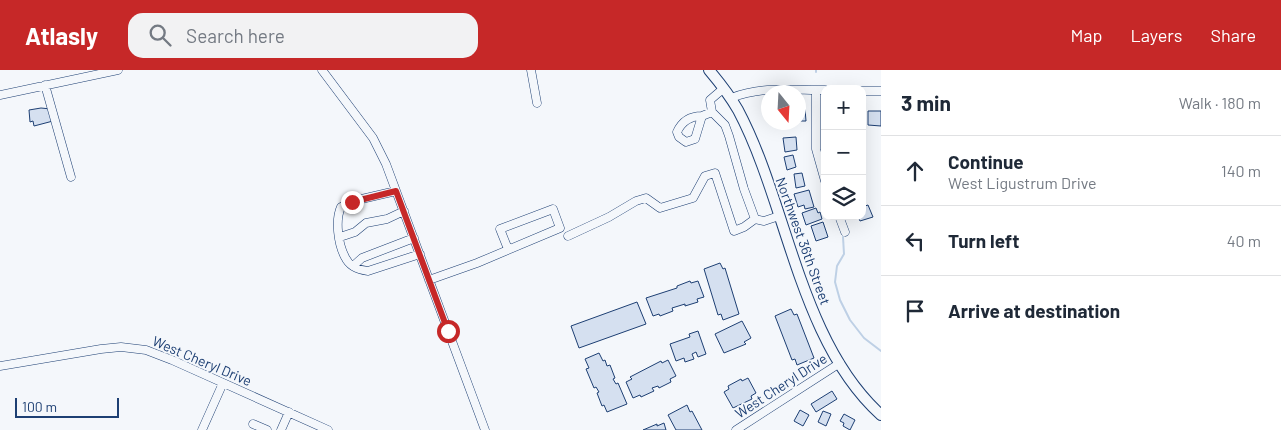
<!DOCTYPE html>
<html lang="en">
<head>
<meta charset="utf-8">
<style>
	:root { --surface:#fff; --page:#f2f2f3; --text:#1f2937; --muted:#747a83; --line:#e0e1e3; --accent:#c62828 }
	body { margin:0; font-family:Barlow,sans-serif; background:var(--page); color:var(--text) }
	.controls { position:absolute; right:15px; top:15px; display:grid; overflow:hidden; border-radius:10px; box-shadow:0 5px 20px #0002 }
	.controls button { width:45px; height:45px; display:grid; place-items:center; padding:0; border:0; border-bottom:1px solid var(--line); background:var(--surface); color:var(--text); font:25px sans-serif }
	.compass { position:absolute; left:761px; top:15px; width:45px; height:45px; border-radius:50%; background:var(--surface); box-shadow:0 5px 20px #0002; rotate:162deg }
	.scale { position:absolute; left:15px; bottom:12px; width:104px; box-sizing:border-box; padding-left:5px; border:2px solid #1d3f73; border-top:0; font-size:14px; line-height:18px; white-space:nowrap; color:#1d3f73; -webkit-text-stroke:4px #f4f7fb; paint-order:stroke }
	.stop { position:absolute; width:15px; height:15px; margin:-11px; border:4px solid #c62828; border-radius:50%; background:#fff }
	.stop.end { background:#c62828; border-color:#fff; box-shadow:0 1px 5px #0008 }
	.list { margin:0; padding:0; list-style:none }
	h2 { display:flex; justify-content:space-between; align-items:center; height:65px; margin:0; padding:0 20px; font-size:21px }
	h2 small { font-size:16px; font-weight:400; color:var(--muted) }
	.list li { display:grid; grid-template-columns:32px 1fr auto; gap:15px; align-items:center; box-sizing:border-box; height:70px; padding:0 20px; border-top:1px solid var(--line) }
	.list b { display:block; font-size:19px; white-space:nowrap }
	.list p { margin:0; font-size:16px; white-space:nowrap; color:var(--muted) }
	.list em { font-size:16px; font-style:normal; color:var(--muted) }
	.icon { flex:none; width:28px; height:28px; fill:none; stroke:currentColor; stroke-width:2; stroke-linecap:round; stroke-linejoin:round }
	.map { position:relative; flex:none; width:881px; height:360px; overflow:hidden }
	header { display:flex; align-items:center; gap:30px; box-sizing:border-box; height:70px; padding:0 25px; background:var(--accent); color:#fff }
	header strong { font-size:24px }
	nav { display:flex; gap:28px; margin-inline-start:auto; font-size:18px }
	.search { width:350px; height:45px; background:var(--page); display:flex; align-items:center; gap:12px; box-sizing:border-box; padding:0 18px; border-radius:15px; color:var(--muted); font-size:19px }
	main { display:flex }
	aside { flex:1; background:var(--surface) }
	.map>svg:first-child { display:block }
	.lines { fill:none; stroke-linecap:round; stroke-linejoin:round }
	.stream { stroke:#bed0e5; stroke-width:2 }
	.building { fill:#d5e0f0; stroke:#1d3f73 }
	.minor-casing { stroke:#1d3f73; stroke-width:9 }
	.major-casing { stroke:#1d3f73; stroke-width:12 }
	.minor { stroke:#f4f7fb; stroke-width:8 }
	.major { stroke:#f4f7fb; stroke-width:10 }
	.route { stroke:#c62828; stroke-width:6 }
	.labels { text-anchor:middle; stroke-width:4; stroke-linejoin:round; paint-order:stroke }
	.street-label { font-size:14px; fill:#1d3f73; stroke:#f4f7fb }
</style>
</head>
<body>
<header>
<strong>Atlasly</strong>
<div class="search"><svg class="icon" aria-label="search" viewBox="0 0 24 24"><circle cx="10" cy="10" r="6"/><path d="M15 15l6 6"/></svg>Search here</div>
<nav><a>Map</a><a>Layers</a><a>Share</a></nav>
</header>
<main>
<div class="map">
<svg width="881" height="360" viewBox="0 0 881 360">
	<rect width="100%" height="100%" fill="#f4f7fb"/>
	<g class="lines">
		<path class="stream" d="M816,2v-2
			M843,167l1,17 -7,12 -2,16 5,18 10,20 14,18 17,13"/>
	</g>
	<path class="building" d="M41,38l10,1 2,12 -19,5 -1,-5 -3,1 -1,-12z
		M805,39l1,12h-8v-11z
		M868,41h13v15l-13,-1z
		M796,67l1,13 -12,2 -2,-14z
		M793,85l3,12 -9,3 -3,-13z
		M802,103l3,13 -9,2 -2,-14z
		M809,120l5,17 -9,2 -1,-4 -6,2 -4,-13z
		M868,135l5,12 -13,4 -2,-4 4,-1v-9z
		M816,138l2,5 2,-1 2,7 -16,6 -4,-12z
		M823,152l5,15 -12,4 -5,-15z
		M720,193l3,6 2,-1 14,46 -16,6 -2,-6 -3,1 -14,-46z
		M690,211l1,2 7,-2 6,16 -7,2 1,3 -13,4v-2l-13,4 1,3 -13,5 -1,-2 -6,2 -7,-18 31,-10v-2z
		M637,232l9,22 -67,24 -8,-22z
		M791,239l3,6 3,-1 17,44 -17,7 -2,-6 -3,1 -17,-44z
		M742,251l9,17 -7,4 2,2 -22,9 -9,-19z
		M698,261l8,23 -8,3 -2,-5 -4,2 2,5 -9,3 -1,-4 -8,3 -6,-17 20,-7 -1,-3z
		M599,283l4,8 2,-1 2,6 3,-1 5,13 -2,1 3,5 2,-1 9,21 -20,8 -3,-7 -2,1 -5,-13 2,-1 -3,-5 -2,1 -8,-19 3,-1 -4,-9z
		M668,290l8,16 -6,3 1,3 -12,6 -1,-2 -6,2 2,3 -13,6 -1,-2 -7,3 -7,-16 6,-3 -2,-2 31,-16 1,2z
		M748,308l8,15 -5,3 1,3 -19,9 -9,-16 5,-3 -1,-3 13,-7 1,2z
		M832,321l5,8 -21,13 -5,-8z
		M687,335l3,7 2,-1 10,19h-26l-8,-15z
		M800,340l9,5 -6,11 -9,-5z
		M823,341l8,3 -5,12 -8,-4z
		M844,344l11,6 -5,10 -7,-4 1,-3 -4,-2z
		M664,353l2,7h-23l14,-6v2z"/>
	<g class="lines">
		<defs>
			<path id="minor" d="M322,0l51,68 13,26 99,266
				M531,0l6,33
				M45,15l26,92
				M724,18l-14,12 2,12 13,13 4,11 15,53 11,30 9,2 15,-5
				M816,20v59l9,32
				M862,21h19
				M0,25l118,-25
				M731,28c31,-12 60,-8 94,-8
				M702,46c-12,0 -20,5 -25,16l2,5 7,5 9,-3 7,-23 10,-4
				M396,121l-43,10 -12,6c-6,13 -3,37 4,50 4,9 14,13 23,14l52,-17
				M839,146l6,16
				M568,166l41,-19 27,-16 10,-3 14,10 33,-10 12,-22 10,-3 19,58 10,-4 11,-8
				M340,167l15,-5 11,-9 21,-4 17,-8
				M353,196l9,-8 52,-20
				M429,210l48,-17 83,-35 -7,-19 -53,20 8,20
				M0,296l101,-17 20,-2 25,3 26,10 156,70
				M253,354l14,6
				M202,360l21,-47
				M281,360l8,-18
				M736,360l104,-67"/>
			<path id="major" d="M709,0c11,13 21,26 29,40 50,94 61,231 143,305"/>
		</defs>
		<use href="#minor" class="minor-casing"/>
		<use href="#major" class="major-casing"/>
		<use href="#minor" class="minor"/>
		<use href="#major" class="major"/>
	</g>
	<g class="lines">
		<path class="route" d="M352,132l44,-11 52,140"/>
	</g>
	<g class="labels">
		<g class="street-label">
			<text transform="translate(803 171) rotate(70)" y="5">Northwest 36th Street</text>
			<text transform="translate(202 291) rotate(23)" y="5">West Cheryl Drive</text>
			<text transform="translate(781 316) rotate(-33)" y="5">West Cheryl Drive</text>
		</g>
	</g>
</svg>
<div class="controls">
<button>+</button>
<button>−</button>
<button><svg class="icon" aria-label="layers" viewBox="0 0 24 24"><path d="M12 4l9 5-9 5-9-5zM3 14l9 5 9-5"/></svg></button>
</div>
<svg class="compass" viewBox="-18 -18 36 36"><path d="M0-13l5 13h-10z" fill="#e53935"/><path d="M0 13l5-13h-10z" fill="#747a83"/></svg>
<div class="scale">100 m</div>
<div class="stop" style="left:448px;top:261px"></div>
<div class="stop end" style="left:352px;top:132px"></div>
</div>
<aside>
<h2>3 min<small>Walk · 180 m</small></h2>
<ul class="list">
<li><svg class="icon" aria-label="ahead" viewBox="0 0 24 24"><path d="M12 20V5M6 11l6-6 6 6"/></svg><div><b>Continue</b><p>West Ligustrum Drive</p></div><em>140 m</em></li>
<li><svg class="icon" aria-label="left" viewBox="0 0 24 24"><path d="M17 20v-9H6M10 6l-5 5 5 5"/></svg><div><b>Turn left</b></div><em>40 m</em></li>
<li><svg class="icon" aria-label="arrive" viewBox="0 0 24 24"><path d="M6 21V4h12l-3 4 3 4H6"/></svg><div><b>Arrive at destination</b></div></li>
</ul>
</aside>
</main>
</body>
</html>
